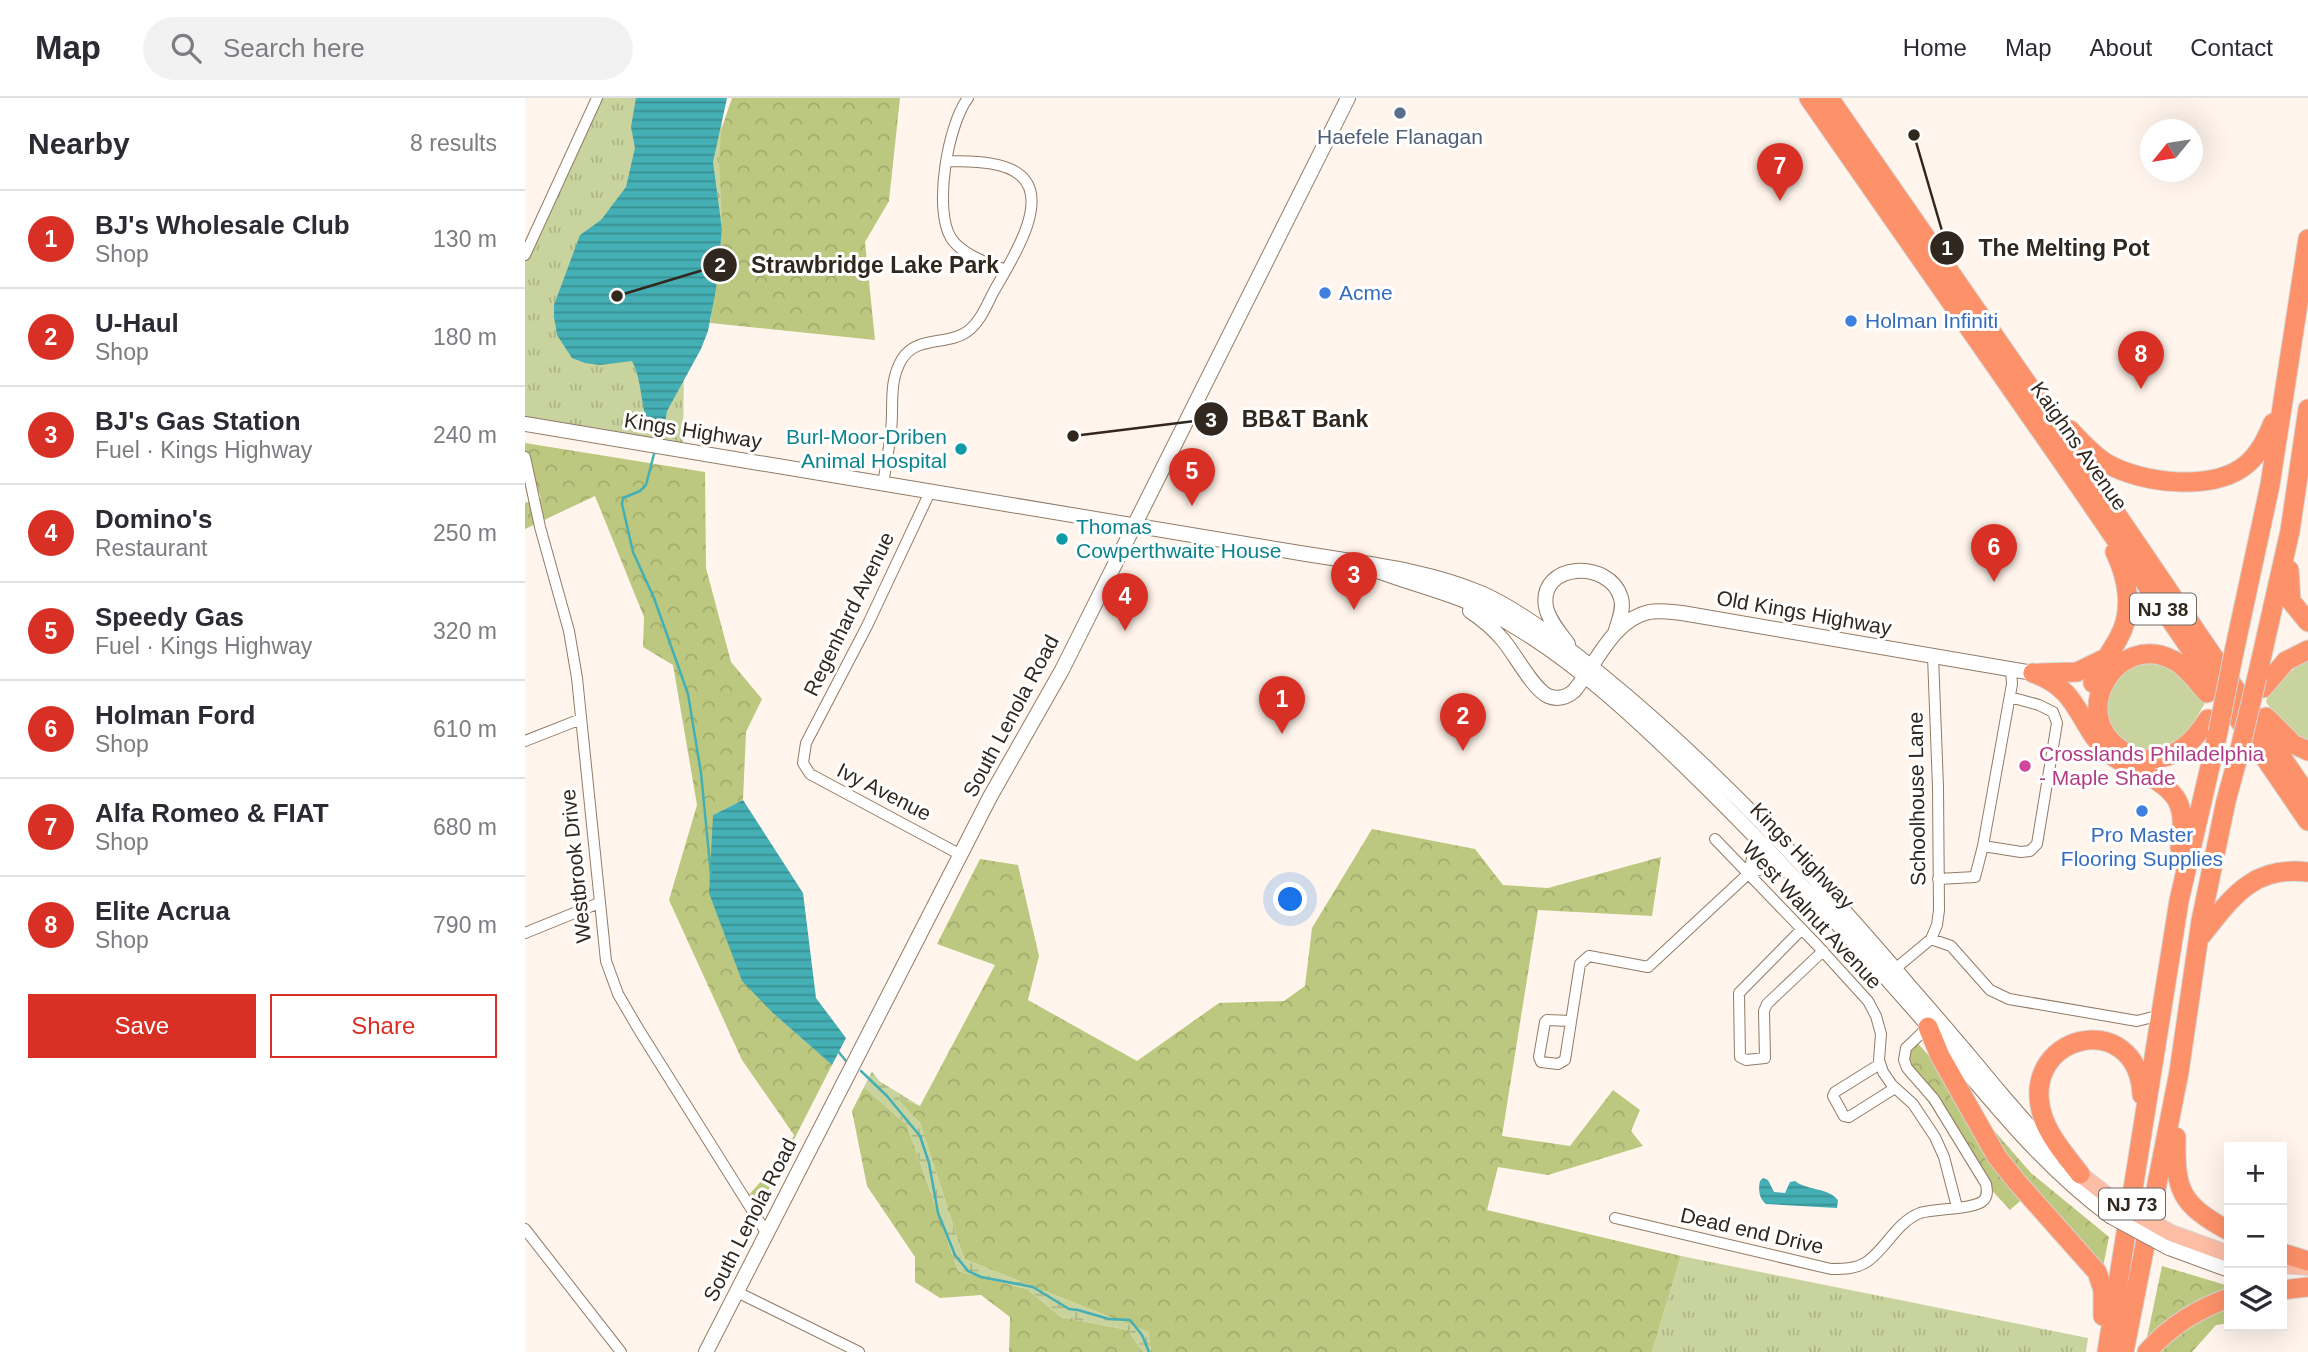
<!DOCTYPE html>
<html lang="en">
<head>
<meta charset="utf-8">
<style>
	:root { --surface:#fff; --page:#f2f2f3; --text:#2b2b33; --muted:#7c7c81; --line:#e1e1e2; --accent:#d93025 }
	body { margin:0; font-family:Helvetica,sans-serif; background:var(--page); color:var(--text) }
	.controls { position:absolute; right:21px; bottom:21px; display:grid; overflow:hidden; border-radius:0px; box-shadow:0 7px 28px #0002 }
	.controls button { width:63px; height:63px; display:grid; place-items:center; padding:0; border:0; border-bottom:2px solid var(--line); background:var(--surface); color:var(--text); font:35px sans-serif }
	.compass { position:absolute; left:1615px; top:21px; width:63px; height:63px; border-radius:50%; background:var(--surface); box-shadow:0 7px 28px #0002; rotate:240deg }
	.you { position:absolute; left:766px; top:802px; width:24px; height:24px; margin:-18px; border:5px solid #fff; border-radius:50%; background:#1a73e8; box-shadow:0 0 0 10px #1a73e833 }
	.badge { display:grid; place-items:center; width:46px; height:46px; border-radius:50%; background:var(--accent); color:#fff; font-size:23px; font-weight:700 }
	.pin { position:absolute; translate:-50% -58px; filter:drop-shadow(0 2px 4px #0008) }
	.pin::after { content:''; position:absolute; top:37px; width:24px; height:21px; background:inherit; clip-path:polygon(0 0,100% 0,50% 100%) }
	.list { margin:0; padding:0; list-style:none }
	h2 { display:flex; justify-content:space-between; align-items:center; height:91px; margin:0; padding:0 28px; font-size:30px }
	h2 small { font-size:23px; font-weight:400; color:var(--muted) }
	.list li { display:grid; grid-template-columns:46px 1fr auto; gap:21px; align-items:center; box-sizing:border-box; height:98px; padding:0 28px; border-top:2px solid var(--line) }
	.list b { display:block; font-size:26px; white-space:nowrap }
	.list p { margin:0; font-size:23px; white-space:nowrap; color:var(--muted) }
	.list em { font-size:23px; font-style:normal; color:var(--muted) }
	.actions { display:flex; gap:14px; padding:21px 28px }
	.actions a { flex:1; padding:16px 0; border:2px solid var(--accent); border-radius:0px; text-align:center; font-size:24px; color:var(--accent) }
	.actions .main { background:var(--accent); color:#fff }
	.icon { flex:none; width:38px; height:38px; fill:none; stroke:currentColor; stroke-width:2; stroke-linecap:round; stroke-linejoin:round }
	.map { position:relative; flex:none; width:1783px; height:1254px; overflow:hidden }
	header { display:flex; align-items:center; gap:42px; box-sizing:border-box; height:98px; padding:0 35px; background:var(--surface); border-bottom:2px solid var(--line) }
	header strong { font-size:33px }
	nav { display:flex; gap:38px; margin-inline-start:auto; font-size:24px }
	.search { width:490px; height:63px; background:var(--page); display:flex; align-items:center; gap:18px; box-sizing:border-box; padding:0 24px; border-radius:38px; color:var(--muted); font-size:26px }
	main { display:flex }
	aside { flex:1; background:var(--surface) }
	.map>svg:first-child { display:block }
	.grass { fill:#c9d39d }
	.forest { fill:url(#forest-crowns) }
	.wetland { fill:url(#wetland-marsh) }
	.park { fill:url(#park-tufts) }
	.water { fill:url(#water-rules) }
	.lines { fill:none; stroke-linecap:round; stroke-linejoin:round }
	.stream { stroke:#44afb4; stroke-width:2.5 }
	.street-casing { stroke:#917b66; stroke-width:12 }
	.secondary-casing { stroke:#917b66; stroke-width:16 }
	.primary-casing { stroke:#d6d4d2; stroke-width:18 }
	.highway-casing { stroke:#d6d4d2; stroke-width:21 }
	.street { stroke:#fff; stroke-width:10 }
	.secondary { stroke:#fff; stroke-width:14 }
	.primary { stroke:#febda5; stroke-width:16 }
	.highway { stroke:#fd9169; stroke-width:19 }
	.secondary-bridge-casing { stroke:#917b66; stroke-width:16; stroke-linecap:butt }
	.primary-bridge-casing { stroke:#d6d4d2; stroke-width:18; stroke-linecap:butt }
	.highway-bridge-casing { stroke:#d6d4d2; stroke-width:21; stroke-linecap:butt }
	.secondary-bridge { stroke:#fff; stroke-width:14 }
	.primary-bridge { stroke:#febda5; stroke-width:16 }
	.highway-bridge { stroke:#fd9169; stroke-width:19 }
	.service-dot { fill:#5c6f8a; stroke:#fff; stroke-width:2.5 }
	.shop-dot { fill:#3f7fe0; stroke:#fff; stroke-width:2.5 }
	.culture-dot { fill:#0f9aa8; stroke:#fff; stroke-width:2.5 }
	.hotel-dot { fill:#d1479c; stroke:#fff; stroke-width:2.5 }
	.labels { text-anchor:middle; stroke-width:6; stroke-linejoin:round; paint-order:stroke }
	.shield { fill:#fff; stroke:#6e6862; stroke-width:2 }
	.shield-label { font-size:19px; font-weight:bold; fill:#30271f }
	.service-label { font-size:21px; fill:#4e5e75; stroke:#fff }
	.shop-label { font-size:21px; fill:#366cbe; stroke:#fff; text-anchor:start }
	.street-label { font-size:21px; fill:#30271f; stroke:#fff }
	.culture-label { font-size:21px; fill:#0d838f; stroke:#fff; text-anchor:end }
	.hotel-label { font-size:21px; fill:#b23c85; stroke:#fff; text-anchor:start }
	.leader { fill:none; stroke:#30271f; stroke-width:2.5 }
	.callout-dot { fill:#30271f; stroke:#fff; stroke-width:2.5 }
	.mark-label { font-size:21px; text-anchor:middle; font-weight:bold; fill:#fff }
	.callout-label { font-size:23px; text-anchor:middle; font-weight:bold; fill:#30271f; stroke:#fff; stroke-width:6; stroke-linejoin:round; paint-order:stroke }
</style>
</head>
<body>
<header>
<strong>Map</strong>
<div class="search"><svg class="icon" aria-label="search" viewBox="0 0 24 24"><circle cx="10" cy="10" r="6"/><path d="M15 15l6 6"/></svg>Search here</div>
<nav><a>Home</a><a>Map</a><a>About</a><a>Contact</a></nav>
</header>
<main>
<aside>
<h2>Nearby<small>8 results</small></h2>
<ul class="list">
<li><span class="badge">1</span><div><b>BJ's Wholesale Club</b><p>Shop</p></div><em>130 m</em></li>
<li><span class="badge">2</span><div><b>U-Haul</b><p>Shop</p></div><em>180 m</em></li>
<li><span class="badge">3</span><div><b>BJ's Gas Station</b><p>Fuel · Kings Highway</p></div><em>240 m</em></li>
<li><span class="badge">4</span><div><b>Domino's</b><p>Restaurant</p></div><em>250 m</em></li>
<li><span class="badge">5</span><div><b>Speedy Gas</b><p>Fuel · Kings Highway</p></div><em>320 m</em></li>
<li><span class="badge">6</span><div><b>Holman Ford</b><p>Shop</p></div><em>610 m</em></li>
<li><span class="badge">7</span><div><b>Alfa Romeo &amp; FIAT</b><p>Shop</p></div><em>680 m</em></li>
<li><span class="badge">8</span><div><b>Elite Acrua</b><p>Shop</p></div><em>790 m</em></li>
</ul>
<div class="actions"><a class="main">Save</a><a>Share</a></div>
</aside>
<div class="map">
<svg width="1783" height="1254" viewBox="0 0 1783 1254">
	<defs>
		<pattern id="forest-crowns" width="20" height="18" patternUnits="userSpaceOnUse" patternTransform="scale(1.75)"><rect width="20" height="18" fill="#bcc87f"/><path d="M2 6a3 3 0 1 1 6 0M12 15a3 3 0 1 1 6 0" fill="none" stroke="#a2ac6d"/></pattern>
		<pattern id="wetland-marsh" width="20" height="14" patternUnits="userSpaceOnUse" patternTransform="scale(1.75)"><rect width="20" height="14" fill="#c9d39d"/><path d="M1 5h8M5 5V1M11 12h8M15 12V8" fill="none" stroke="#adb587"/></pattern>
		<pattern id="park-tufts" width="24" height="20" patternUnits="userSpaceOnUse" patternTransform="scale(1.75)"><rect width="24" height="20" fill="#c9d39d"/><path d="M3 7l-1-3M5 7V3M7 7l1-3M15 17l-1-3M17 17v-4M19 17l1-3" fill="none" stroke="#adb587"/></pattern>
		<pattern id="water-rules" width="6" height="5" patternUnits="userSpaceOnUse" patternTransform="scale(1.75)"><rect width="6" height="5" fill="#44afb4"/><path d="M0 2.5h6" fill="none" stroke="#398e92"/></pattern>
	</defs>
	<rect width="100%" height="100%" fill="#fff5ec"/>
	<path class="grass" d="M1783,557v106l-42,-59 2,-8z
		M1622,560l40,18 18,27 -17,29 -30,21 -42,-13 -14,-29 14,-40z"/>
	<path class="forest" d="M207,0h168l-11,103 -24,41 10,98 -165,-17 12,-94 -9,-75z
		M0,345l180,29 1,96 25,94 31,37 -16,33 -3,68 -30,15 61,199 58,51 -75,147 -10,-15 38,-43 9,-19 -52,-75 -73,-160 28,-95 -24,-140 -30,-18 1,-30 -49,-121 -70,33v-26l16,-5 -16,-43z
		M847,731l103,20 28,36 45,3 113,-31 -9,59 -114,-6 -36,226 68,10 43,-56 27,20 -9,21 12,15 -95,29 -50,-8 -11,43 194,46 -29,96h-501l-3,-20 -184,-73 -44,-136 -27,-28 27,11 75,-141 -58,-21 43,-85 38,6 21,91 -11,44 109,61 82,-58 65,-2 21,-15 7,-58z
		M1390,942l116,133 78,64 -7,35 -74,-78 -18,16 -26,-28 -79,-114 2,-21z
		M339,989l43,38 51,146 69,18 34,28 67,13 15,22h-134l1,-35 -29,-22 -41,3 -25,-16v-25l-48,-71 -15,-75z
		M1637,1168l67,20v37l-13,2 -24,27h-48z"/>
	<path class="wetland" d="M347,973l7,10 41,25 -25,-10 25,27 44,136 184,73 3,20h-8l-15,-22 -67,-13 -34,-28 -69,-18 -51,-146 -43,-38z"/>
	<path class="park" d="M71,0h128l-5,60 3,62 -7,51 -31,90 -1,89 -158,-29v-165z
		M1156,1158l407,82 -2,14h-434z"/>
	<path class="water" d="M111,0h91l-14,64 9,67 -6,60 -8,42 -7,18 -34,62 -4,25 -9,-2c-15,-20 -10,-51 -22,-73l-32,4 -15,-2 -13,-5 -15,-23 -3,-18v-12l26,-70 21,-15 25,-33 9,-39 -4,-21z
		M218,702l60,93 13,105 30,40 -14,27 -58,-51 -32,-33 -33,-88 4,-78z
		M1238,1080l5,2 6,12 11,1 5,-11 5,-1c13,10 32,6 43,19l-1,8 -71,-4c-7,-5 -8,-15 -6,-23z"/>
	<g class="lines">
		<path class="stream" d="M130,352l-9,35 -6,6 -17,7 -1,6 11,48 21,46 34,96 13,79 10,102
			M312,952l9,11
			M336,973l26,25 33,40 9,27 9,50 17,42 13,16 13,6 52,10 36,22 9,1 31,9 21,1 12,15 7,17"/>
		<defs>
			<path id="street" d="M443,0c-20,26 -35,111 -17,140 11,17 37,25 55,32
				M0,157l72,-157
				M0,359l15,70 29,104 8,47 29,283 12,33 21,36 128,204
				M358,386c3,-18 6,-35 8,-53 3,-25 -3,-49 11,-72 15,-24 46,-13 66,-28 13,-10 19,-27 26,-40 15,-27 58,-90 26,-116 -18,-15 -51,-13 -72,-14
				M405,394l-63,134 -61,117 -3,20 7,11 151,81
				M0,643l56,-22
				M1190,741l103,107 50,55 8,15 5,18 -2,26 4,12 9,13 21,19 22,33 9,20 13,50
				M1458,748l38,6 9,-1 7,-7 20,-121 -4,-11 -14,-7 -29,-8
				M1223,776l5,-19v-21
				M1413,781l37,-2 8,-31 29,-162 -1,-15
				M1277,831l-63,64 1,64 6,3 19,-2 -1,-47 3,-7 56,-53
				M0,835l74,-30
				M1406,841l6,-14 2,-15 -1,-123 -5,-131
				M1370,871l36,-30 20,7 39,44 19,9 128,22 24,-6
				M1046,923l-24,-1 -2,2 -6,35 2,5 17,2 7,-4 15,-96 9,-8 59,11 100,-93 16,-6 19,-2
				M1355,966l-45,28 -2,4 11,20 5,1 46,-29
				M1090,1120l216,51c12,0 26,0 37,-8 19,-14 29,-39 52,-48 15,-5 55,-3 64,-13 4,-5 3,-10 2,-16l-52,-85 -27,-31 -3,-8 2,-12 22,-21
				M0,1131l96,123
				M212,1194l122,60"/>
			<path id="secondary" d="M0,326l781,130c60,10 118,15 175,39 42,19 82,51 118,80 111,90 220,206 312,315 29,33 58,67 86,101 19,22 38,46 61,66
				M845,470c40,16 81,24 119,44 80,42 150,109 214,172 75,74 145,150 214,229 61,70 117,147 193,203
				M945,513c12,8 23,17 33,29 12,14 30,49 45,56 10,4 19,1 26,-5 22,-26 38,-71 75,-79 11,-2 22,0 33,1l351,60
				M1043,546c-8,-11 -19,-23 -22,-37 -8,-45 64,-48 75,-9 3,11 -2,22 -5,32
				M1644,1150l60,22
				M181,1254l284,-555 72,-127 286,-572"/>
			<path id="primary" d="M1555,1076l33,26
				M1646,1135l58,21
				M1757,1167l26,2"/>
			<path id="highway" d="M1284,0l273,392 226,331
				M1304,0l220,317 259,381
				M1545,332c11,12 22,24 36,33 36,21 108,29 141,1 13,-11 19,-25 26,-41
				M1764,472l2,31 17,21
				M1709,554l36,-167 38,-246
				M1508,575c49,17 44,53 77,81 21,17 52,22 67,46 8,15 5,32 3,48
				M1515,575l37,-1 29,-14
				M1732,579l33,-146 18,-122
				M1568,585c6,-16 17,-29 25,-44 16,-27 10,-60 -3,-87
				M1738,590l23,-27 22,-11
				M1682,595c-10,-11 -20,-26 -34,-33 -56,-29 -105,53 -53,89 9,7 19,11 30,10 27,0 45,-19 58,-40
				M1741,619l27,27 15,7
				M1676,838c30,-37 51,-71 107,-64
				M1403,929l12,29 57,101 20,25 80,90 6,18v26
				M1651,1039c-1,54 4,67 53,94
				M1555,1076c-13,-17 -28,-34 -36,-54 -31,-86 94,-115 98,-25
				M1757,1155l26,8
				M1757,1192l26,-3
				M1582,1254l72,-451 39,-169
				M1599,1254l55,-280 22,-151 25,-120 12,-44
				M1622,1254c22,-25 50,-43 82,-54"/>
		</defs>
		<use href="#street" class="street-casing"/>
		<use href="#secondary" class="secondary-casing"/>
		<use href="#primary" class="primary-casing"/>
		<use href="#highway" class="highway-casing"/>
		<use href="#street" class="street"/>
		<use href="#secondary" class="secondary"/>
		<use href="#primary" class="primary"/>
		<use href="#highway" class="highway"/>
		<defs>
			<path id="secondary-bridge" d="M1585,1118l59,32"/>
			<path id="primary-bridge" d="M1588,1102l58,33"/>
			<path id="highway-bridge" d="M1693,634l16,-80
				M1713,659l19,-80"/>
		</defs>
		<use href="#secondary-bridge" class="secondary-bridge-casing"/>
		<use href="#primary-bridge" class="primary-bridge-casing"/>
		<use href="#highway-bridge" class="highway-bridge-casing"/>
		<use href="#secondary-bridge" class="secondary-bridge"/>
		<use href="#primary-bridge" class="primary-bridge"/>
		<use href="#highway-bridge" class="highway-bridge"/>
	</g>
	<circle class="service-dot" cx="875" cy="15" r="7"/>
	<g class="shop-dot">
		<circle cx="800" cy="195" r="7"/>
		<circle cx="1326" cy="223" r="7"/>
		<circle cx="1617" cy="713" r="7"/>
	</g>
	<g class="culture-dot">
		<circle cx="436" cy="351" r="7"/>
		<circle cx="537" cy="441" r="7"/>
	</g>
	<circle class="hotel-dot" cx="1500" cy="668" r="7"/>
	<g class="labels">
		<g class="shield">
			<rect x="1605" y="495.5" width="66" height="31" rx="5"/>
			<rect x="1574" y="1090.5" width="66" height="31" rx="5"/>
		</g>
		<g class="shield-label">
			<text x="1638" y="518">NJ 38</text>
			<text x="1607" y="1113">NJ 73</text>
		</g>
		<g class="service-label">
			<text x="875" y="46">Haefele Flanagan</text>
		</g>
		<g class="shop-label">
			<text x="814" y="202">Acme</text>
			<text x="1340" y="230">Holman Infiniti</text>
			<text x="1617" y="744" text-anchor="middle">Pro Master<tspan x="1617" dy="24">Flooring Supplies</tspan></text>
		</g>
		<g class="street-label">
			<text transform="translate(168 333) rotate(9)" y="7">Kings Highway</text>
			<text transform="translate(1554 348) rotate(55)" y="7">Kaighns Avenue</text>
			<text transform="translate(1279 515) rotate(10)" y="7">Old Kings Highway</text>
			<text transform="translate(324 516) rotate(-64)" y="7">Regenhard Avenue</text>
			<text transform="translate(486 618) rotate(-62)" y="7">South Lenola Road</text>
			<text transform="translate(359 694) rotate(27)" y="7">Ivy Avenue</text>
			<text transform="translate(1392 701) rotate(-91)" y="7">Schoolhouse Lane</text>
			<text transform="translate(1277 758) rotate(46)" y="7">Kings Highway</text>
			<text transform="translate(51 768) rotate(-96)" y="7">Westbrook Drive</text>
			<text transform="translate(1287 817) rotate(47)" y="7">West Walnut Avenue</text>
			<text transform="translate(225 1122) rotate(-63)" y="7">South Lenola Road</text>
			<text transform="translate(1227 1133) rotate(13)" y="7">Dead end Drive</text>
		</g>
		<g class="culture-label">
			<text x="422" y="346">Burl-Moor-Driben<tspan x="422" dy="24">Animal Hospital</tspan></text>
			<text x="551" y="436" text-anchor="start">Thomas<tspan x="551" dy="24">Cowperthwaite House</tspan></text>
		</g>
		<g class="hotel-label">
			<text x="1514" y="663">Crosslands Philadelphia<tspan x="1514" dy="24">- Maple Shade</tspan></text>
		</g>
	</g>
	<path class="leader" d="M1389 37L1422 150M92 198L195 167M548 338L686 321"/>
	<g class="callout-dot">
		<circle cx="1389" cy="37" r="7"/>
		<circle cx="92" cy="198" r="7"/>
		<circle cx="548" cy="338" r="7"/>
		<circle cx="1422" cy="150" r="18"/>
		<circle cx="195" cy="167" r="18"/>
		<circle cx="686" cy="321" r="18"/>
	</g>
	<g class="mark-label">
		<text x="1422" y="157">1</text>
		<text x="195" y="174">2</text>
		<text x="686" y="329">3</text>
	</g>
	<g class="callout-label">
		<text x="1539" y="158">The Melting Pot</text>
		<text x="350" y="175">Strawbridge Lake Park</text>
		<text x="780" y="329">BB&amp;T Bank</text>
	</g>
</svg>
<div class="controls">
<button>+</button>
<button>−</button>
<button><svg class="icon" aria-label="layers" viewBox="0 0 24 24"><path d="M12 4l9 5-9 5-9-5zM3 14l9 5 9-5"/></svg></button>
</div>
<svg class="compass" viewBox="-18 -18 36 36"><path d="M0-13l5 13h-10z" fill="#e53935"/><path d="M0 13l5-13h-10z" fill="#7c7c81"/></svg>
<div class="you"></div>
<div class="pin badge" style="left:757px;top:636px">1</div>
<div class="pin badge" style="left:938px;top:653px">2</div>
<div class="pin badge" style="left:829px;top:512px">3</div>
<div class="pin badge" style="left:600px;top:533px">4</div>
<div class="pin badge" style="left:667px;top:408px">5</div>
<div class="pin badge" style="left:1469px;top:484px">6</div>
<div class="pin badge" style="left:1255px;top:103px">7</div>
<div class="pin badge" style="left:1616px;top:291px">8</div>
</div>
</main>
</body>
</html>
